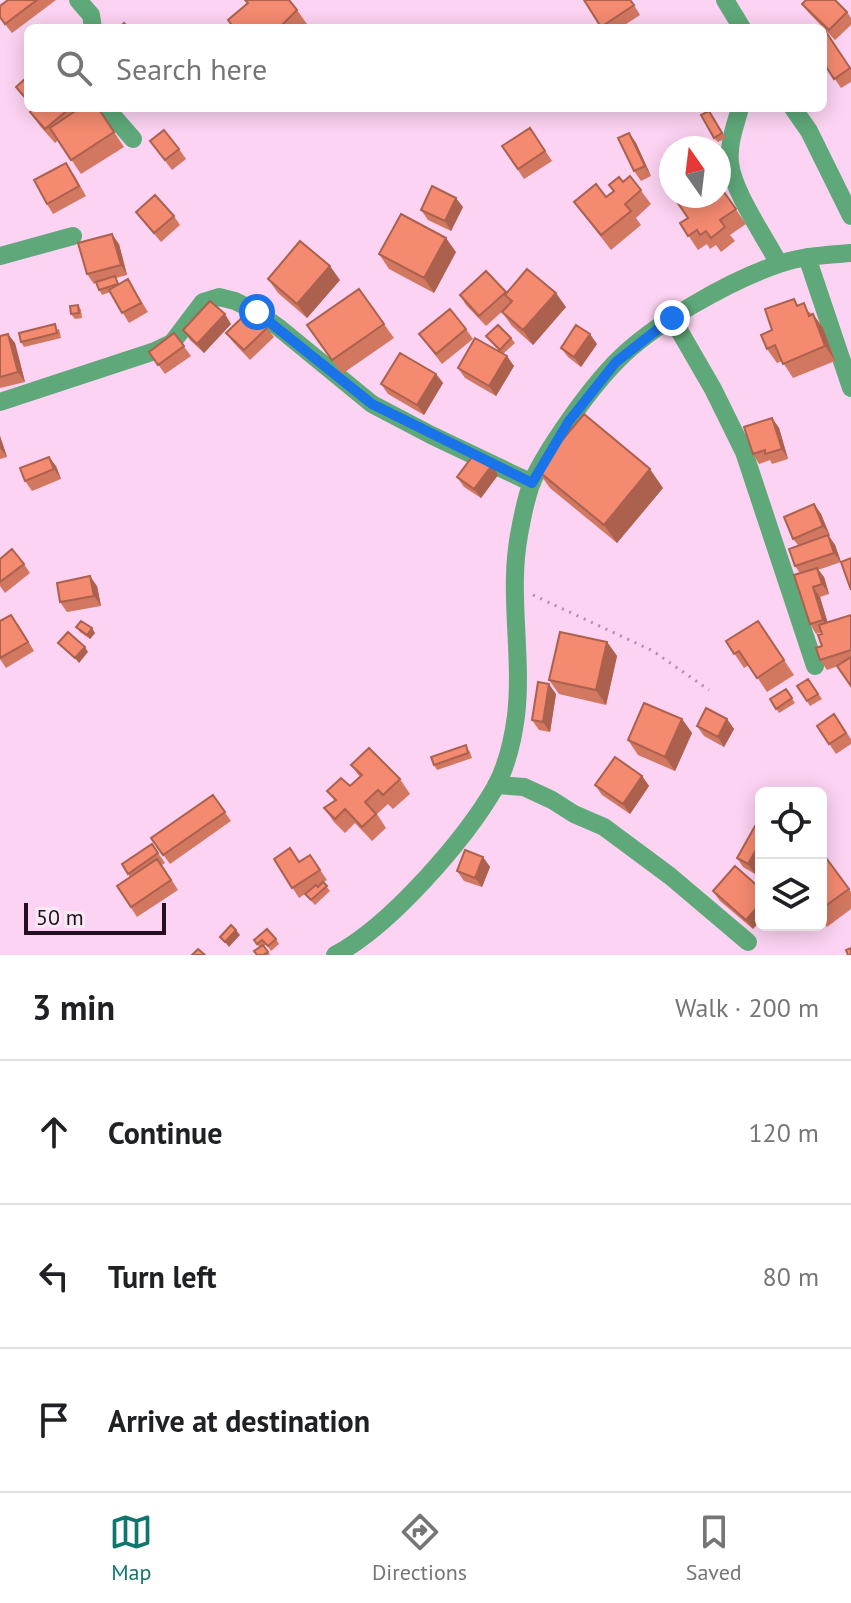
<!DOCTYPE html>
<html lang="en">
<head>
<meta charset="utf-8">
<style>
	:root { --surface:#fff; --page:#f6f6f6; --text:#202124; --muted:#757577; --line:#e0e0e0; --accent:#0f766e }
	body { margin:0; font-family:"PT Sans",sans-serif; background:var(--page); color:var(--text) }
	.controls { position:absolute; right:24px; bottom:24px; display:grid; overflow:hidden; border-radius:12px; box-shadow:0 4px 20px #0003 }
	.controls button { width:72px; height:72px; display:grid; place-items:center; padding:0; border:0; border-bottom:2px solid var(--line); background:var(--surface); color:var(--text); font:40px sans-serif }
	.compass { position:absolute; left:659px; top:136px; width:72px; height:72px; border-radius:50%; background:var(--surface); box-shadow:0 4px 20px #0003; rotate:346deg }
	.scale { position:absolute; left:24px; bottom:20px; width:142px; box-sizing:border-box; padding-left:8px; border:4px solid #250e21; border-top:0; font-size:22px; line-height:28px; white-space:nowrap; color:#250e21; -webkit-text-stroke:6px #f8eaf4; paint-order:stroke }
	.stop { position:absolute; width:24px; height:24px; margin:-18px; border:6px solid #1a73e8; border-radius:50%; background:#fff }
	.stop.end { background:#1a73e8; border-color:#fff; box-shadow:0 2px 8px #0008 }
	.list { margin:0; padding:0; list-style:none }
	h2 { display:flex; justify-content:space-between; align-items:center; height:104px; margin:0; padding:0 32px; font-size:34px }
	h2 small { font-size:26px; font-weight:400; color:var(--muted) }
	.list li { display:grid; grid-template-columns:52px 1fr auto; gap:24px; align-items:center; box-sizing:border-box; height:144px; padding:0 32px; border-top:2px solid var(--line) }
	.list b { display:block; font-size:30px; white-space:nowrap }
	.list em { font-size:26px; font-style:normal; color:var(--muted) }
	.icon { flex:none; width:44px; height:44px; fill:none; stroke:currentColor; stroke-width:2; stroke-linecap:round; stroke-linejoin:round }
	.map { position:relative; flex:none; width:851px; height:955px; overflow:hidden }
	.search { position:absolute; background:var(--surface); box-shadow:0 4px 20px #0003; left:24px; right:24px; top:24px; height:88px; display:flex; align-items:center; gap:20px; box-sizing:border-box; padding:0 28px; border-radius:12px; color:var(--muted); font-size:30px }
	.sheet { height:536px; background:var(--surface) }
	nav { display:flex; justify-content:space-around; align-items:center; box-sizing:border-box; height:112px; border-top:2px solid var(--line); background:var(--surface); font-size:22px; color:var(--muted) }
	nav a { display:grid; justify-items:center; gap:4px }
	nav .on { color:var(--accent) }
	.map>svg:first-child { display:block }
	.lines { fill:none; stroke-linecap:round; stroke-linejoin:round }
	.path { stroke:#b18faa; stroke-width:3; stroke-dasharray:2 6; stroke-linecap:butt }
	.minor { stroke:#5ea879; stroke-width:18 }
	.wall { fill:#d27760 }
	.shaded-wall { fill:#ab614e }
	.building { fill:#f48a70; stroke:#ab614e; stroke-width:2 }
	.route { stroke:#1a73e8; stroke-width:10 }
</style>
</head>
<body>
<div class="map">
<svg width="851" height="955" viewBox="0 0 851 955">
	<rect width="100%" height="100%" fill="#fcd3f2"/>
	<g class="lines">
		<path class="path" d="M533,595l120,56 56,39"/>
		<path class="minor" d="M78,0l13,15 2,13
			M725,0l17,28
			M106,108l27,31
			M740,108c-5,18 -12,36 -10,55 3,29 35,74 49,101
			M793,108l16,23 42,85
			M0,256l73,-20
			M807,257l44,131
			M672,318l41,71 31,63 71,214
			M0,402l155,-51 17,-8 31,-41 16,-5 16,4 22,11 21,15 94,77 59,31 101,48
			M496,785l28,2 28,13 22,14 30,13 66,49 78,66
			M335,955c55,-29 130,-115 161,-169 11,-21 17,-47 20,-70 7,-60 -8,-122 3,-181 3,-17 7,-37 13,-53 15,-34 57,-92 83,-119 36,-38 114,-82 164,-99 23,-8 48,-9 72,-11"/>
	</g>
	<path class="wall" d="M8,0h48l-44,33 -12,-15z
		M584,0h47l9,15 -20,13h-18z
		M802,4l45,8 4,6v7l-16,15 -26,-27z
		M297,10l10,14 -4,4h-70l-5,-8z
		M826,32l25,37v13l-10,6 -18,-26z
		M32,108h43l1,2 22,-2 26,39 -43,27 -23,-34 -3,3 -15,-17 -10,-14 3,-3z
		M709,111l17,27 -8,4 -4,-4z
		M530,128l22,33 -28,18 -22,-33z
		M629,133l7,10 15,33 -10,5 -7,-10z
		M150,141l29,8 7,10 -14,11z
		M73,173l13,23 -33,18 -6,-10z
		M630,176l21,28 -15,14 5,7 -30,25 -37,-48 32,-5z
		M719,185l27,39 -16,11 5,6 -14,11 -5,-7 -6,4 -3,-5 -9,6 -18,-27 8,-5z
		M463,207l-12,24 -23,-11 -7,-10z
		M136,212l38,4 6,9 -19,17z
		M119,244l8,31 -11,3 3,6 9,-5 20,33 -19,11 -19,-31 -8,3 -6,-12 -2,1 -7,-10z
		M456,252l-22,41 -45,-24 -10,-15z
		M268,279l72,1 -33,38 -29,-25z
		M359,289l35,49 -52,36 -35,-49z
		M506,293l60,14 -33,38 -21,-19 -10,-14 3,-3 -19,17 -20,-21 -6,-10z
		M78,305l3,5 1,8 -7,1 -4,-5z
		M799,305l13,9h1l10,14 12,33 -42,17 -11,-17 -5,2 -10,-14 5,-19z
		M231,324l-27,29 -14,-13 -7,-10z
		M267,328l7,9 -24,23 -17,-18 -7,-9z
		M59,329l2,9 -37,9 -3,-5z
		M466,329l7,10 -31,25 -23,-30z
		M174,333l17,23 -26,18 -16,-22z
		M0,336l15,7 10,39 -25,6z
		M486,336l25,2 4,5 -12,11 11,12 -18,30 -31,-18 -7,-10 43,-15z
		M597,344l-16,23 -13,-10 -7,-9z
		M436,374l7,9 -19,32 -36,-21 -7,-10z
		M772,418l7,10 9,31 -16,5 -2,-4 -11,4 -6,-10z
		M0,436l7,21 -7,2z
		M56,466l5,13 -29,12 -7,-10z
		M537,470l126,18 -46,55 -67,-55z
		M498,475l-17,23 -17,-11 -7,-10z
		M814,504l7,10 9,22h-1l6,9 6,17 -23,8 6,7 5,17 -9,3 7,25 24,-7v71l-13,-20 -11,4 -7,-10 2,-26v-2l-6,2 -6,-10 -10,-51 -5,-7 3,-21 -5,-6z
		M0,559l24,5 6,9 -25,20 -5,-7z
		M97,586l4,20 -34,6 -7,-10z
		M0,621l18,3 16,27 -28,17 -6,-9z
		M758,621l36,54 -27,17 -18,-27 -5,3 -18,-27z
		M76,627l19,6 -5,6 -10,-7z
		M607,642l10,14 -11,49 -47,-11 -10,-14z
		M808,679l14,20 -12,7 -13,-20z
		M786,689l9,14 -16,10 -9,-14z
		M556,694l-6,38 -11,-2 -7,-10z
		M834,714l17,25v5l-15,10 -19,-28z
		M682,719l10,14 -17,38 -37,-16 -10,-15z
		M727,719l7,10 -10,18 -20,-11 -7,-10z
		M469,750l3,8 -35,12 -3,-5z
		M351,765l49,14 10,15 -17,15 -5,-5 -11,10 9,14 -14,13 -17,-18 -10,10 -11,-11 -10,-14 11,-7 -8,-10 23,-5 10,-9z
		M642,776l7,10 -19,28 -28,-19 -7,-10z
		M213,795l18,26 -61,43 -19,-26z
		M761,829v33l-6,12 -12,-7 -6,-9z
		M152,844l13,19 -3,2 16,25 -41,27 -20,-31 13,-9 -8,-13z
		M821,851l30,41v17l-24,18 -6,-9z
		M310,855l17,25 -10,6 1,1 5,-5 7,9 -15,14 -10,-11 -6,4 -25,-39 25,2z
		M483,857l7,10 -8,20 -18,-6 -7,-10z
		M735,866l18,63 -33,-28 -7,-10z
		M276,939l3,5 -8,7 -5,-7 -2,2 6,9h-13l2,-8 -5,-7z"/>
	<path class="shaded-wall" d="M629,133l7,10 15,33 -6,-10z
		M456,198l7,9 -12,24 -6,-10z
		M112,234l7,10 8,31 -6,-10z
		M446,238l10,14 -22,41 -10,-15z
		M330,266l10,14 -33,38 -10,-14z
		M556,293l10,14 -33,38 -10,-15z
		M225,314l6,10 -27,29 -7,-9z
		M813,314l10,14 12,33 -10,-15z
		M8,334l7,9 10,39 -7,-10z
		M590,334l7,10 -16,23 -7,-10z
		M507,356l7,10 -18,30 -7,-10z
		M436,374l7,9 -19,32 -7,-10z
		M772,418l7,10 9,31 -6,-10z
		M0,436l7,21 -7,-9z
		M49,457l7,9 5,13 -7,-10z
		M492,465l6,10 -17,23 -7,-9z
		M650,469l13,19 -46,55 -13,-18z
		M814,504l7,10 9,22 -7,-10z
		M828,535l7,10 6,17 -7,-9z
		M817,568l7,9 5,17 -7,-10z
		M90,576l7,10 4,20 -7,-10z
		M813,587l7,10 10,33 -7,-10z
		M92,628l3,5 -5,6 -3,-4z
		M607,642l10,14 -11,49 -10,-15z
		M85,647l3,5 -9,11 -4,-5z
		M549,684l7,10 -6,38 -7,-10z
		M682,719l10,14 -17,38 -10,-14z
		M727,719l7,10 -10,18 -6,-10z
		M642,776l7,10 -19,28 -7,-10z
		M761,841v21l-6,12 -7,-10z
		M483,857l7,10 -8,20 -7,-9z
		M761,903v17l-8,9 -7,-9z
		M236,930l4,5 -11,12 -4,-5z"/>
	<path class="building" d="M8,0h29l-32,24 -5,-7v-11z
		M245,0h44l8,10 -18,18h-45l-6,-8 20,-17z
		M584,0h46l4,5 -33,22z
		M806,0h29l12,12 -18,18 -27,-26z
		M124,23l5,5h-10z
		M826,32l24,36 -16,11 -11,-17v-27z
		M28,76v25l-12,-14z
		M34,108h36l-25,21 -15,-17z
		M80,108h18l16,24 -43,28 -21,-32z
		M709,111l13,22 -8,5 -13,-23z
		M530,128l15,23 -27,18 -16,-23z
		M164,130l15,19 -14,11 -15,-19z
		M629,133l16,33 -11,5 -16,-33z
		M66,163l13,23 -32,18 -13,-24z
		M630,176l11,14 -16,14 6,7 -30,24 -27,-33 22,-18 10,13 8,-6 -5,-6 10,-8 4,5z
		M719,185l17,24 -16,11 5,7 -14,11 -5,-7 -6,4 -3,-5 -9,6 -8,-13 8,-5 -15,-22h46z
		M432,186l24,12 -11,23 -24,-11z
		M155,195l19,21 -20,17 -18,-21z
		M401,214l45,24 -22,40 -45,-24z
		M112,234l9,31 -34,9 -9,-31z
		M300,241l30,25 -33,38 -29,-25z
		M527,269l29,24 -33,37 -21,-18 10,-11 -7,-6z
		M486,271l20,21 -27,24 -19,-21z
		M115,276l3,8 -19,6 -3,-8z
		M128,279l13,24 -19,10 -13,-23z
		M359,289l25,35 -52,36 -25,-35z
		M794,299l3,7 7,-3 5,13 4,-2 12,32 -42,18 -8,-19 -8,4 -6,-14 11,-5 -7,-21z
		M210,301l15,13 -28,30 -14,-14z
		M78,305l1,8 -8,1 -1,-8z
		M450,309l16,20 -30,25 -17,-20z
		M250,310l17,18 -23,22 -18,-17z
		M55,324l2,9 -36,9 -2,-9z
		M498,325l13,13 -11,12 -14,-14z
		M576,325l14,9 -16,23 -13,-9z
		M174,333l10,13 -26,19 -9,-13z
		M8,334l10,38 -18,5v-41z
		M475,338l32,18 -18,30 -31,-18z
		M400,353l36,21 -19,31 -36,-21z
		M584,414l66,55 -46,56 -67,-55z
		M772,418l10,31 -17,5v-4l-12,4 -9,-27z
		M475,453l17,12 -18,24 -17,-12z
		M49,457l5,12 -29,12 -5,-13z
		M814,504l9,22 -30,13 -9,-22z
		M828,535l6,18 -39,13 -6,-17z
		M12,549l12,15 -24,18v-23z
		M851,558v32l-10,-28z
		M817,568l5,16 -9,3 10,33 -13,4 -16,-49z
		M90,576l4,20 -34,6 -3,-19z
		M11,615l17,27 -28,16v-37z
		M851,615v35l-31,10 -4,-12 6,-2 -4,-11 4,-1 -3,-9z
		M81,621l11,7 -5,7 -11,-8z
		M758,621l26,39 -27,18 -18,-27 -5,3 -8,-13z
		M68,632l17,15 -10,11 -17,-15z
		M560,632l47,10 -11,48 -47,-10z
		M851,657v29l-14,-20z
		M808,679l10,15 -11,7 -10,-15z
		M538,682l11,2 -6,38 -11,-2z
		M786,689l6,9 -16,11 -6,-10z
		M644,703l38,16 -17,38 -37,-17z
		M706,708l21,11 -9,18 -21,-11z
		M834,714l12,19 -17,11 -12,-18z
		M466,745l2,8 -34,12 -3,-8z
		M369,748l31,31 -17,16 -5,-5 -13,12 11,12 -14,13 -17,-18 -10,10 -11,-11 12,-8 -9,-9 14,-13 9,8 12,-11 -11,-10z
		M615,757l27,19 -19,28 -28,-19z
		M213,795l12,17 -62,43 -12,-17z
		M755,826l6,3v12l-13,23 -11,-6z
		M152,844l6,9 -30,21 -6,-10z
		M290,848l9,14 11,-7 10,15 -28,18 -18,-29z
		M465,850l18,7 -8,21 -18,-7z
		M821,851l28,38 -28,20z
		M157,859l14,21 -40,27 -14,-21z
		M735,866l26,23v14l-15,17 -33,-29z
		M323,882l4,4 -16,14 -6,-6 11,-9 2,2z
		M231,925l5,5 -11,12 -5,-5z
		M267,929l9,10 -8,7 -6,-6 -5,4 -3,-4z
		M263,945l5,7 -5,3h-6l-3,-4z
		M851,948v7h-3l-2,-5z
		M198,949l7,6h-13z"/>
	<g class="lines">
		<path class="route" d="M257,312l115,92 160,79 37,-62 47,-59 56,-44"/>
	</g>
</svg>
<div class="controls">
<button><svg class="icon" aria-label="locate" viewBox="0 0 24 24"><circle cx="12" cy="12" r="6"/><path d="M12 2v4M12 18v4M2 12h4M18 12h4"/></svg></button>
<button><svg class="icon" aria-label="layers" viewBox="0 0 24 24"><path d="M12 4l9 5-9 5-9-5zM3 14l9 5 9-5"/></svg></button>
</div>
<svg class="compass" viewBox="-18 -18 36 36"><path d="M0-13l5 13h-10z" fill="#e53935"/><path d="M0 13l5-13h-10z" fill="#757577"/></svg>
<div class="scale">50 m</div>
<div class="stop" style="left:257px;top:312px"></div>
<div class="stop end" style="left:672px;top:318px"></div>
<div class="search"><svg class="icon" aria-label="search" viewBox="0 0 24 24"><circle cx="10" cy="10" r="6"/><path d="M15 15l6 6"/></svg>Search here</div>
</div>
<section class="sheet">
<h2>3 min<small>Walk · 200 m</small></h2>
<ul class="list">
<li><svg class="icon" aria-label="ahead" viewBox="0 0 24 24"><path d="M12 20V5M6 11l6-6 6 6"/></svg><div><b>Continue</b></div><em>120 m</em></li>
<li><svg class="icon" aria-label="left" viewBox="0 0 24 24"><path d="M17 20v-9H6M10 6l-5 5 5 5"/></svg><div><b>Turn left</b></div><em>80 m</em></li>
<li><svg class="icon" aria-label="arrive" viewBox="0 0 24 24"><path d="M6 21V4h12l-3 4 3 4H6"/></svg><div><b>Arrive at destination</b></div></li>
</ul>
</section>
<nav>
<a class="on"><svg class="icon" aria-label="map" viewBox="0 0 24 24"><path d="M3 6l6-2 6 2 6-2v14l-6 2-6-2-6 2zM9 4v14M15 6v14"/></svg>Map</a>
<a><svg class="icon" aria-label="directions" viewBox="0 0 24 24"><path d="M12 3l9 9-9 9-9-9zM9 14v-3h6M13 9l2 2-2 2"/></svg>Directions</a>
<a><svg class="icon" aria-label="saved" viewBox="0 0 24 24"><path d="M7 4h10v16l-5-4-5 4z"/></svg>Saved</a>
</nav>
</body>
</html>
